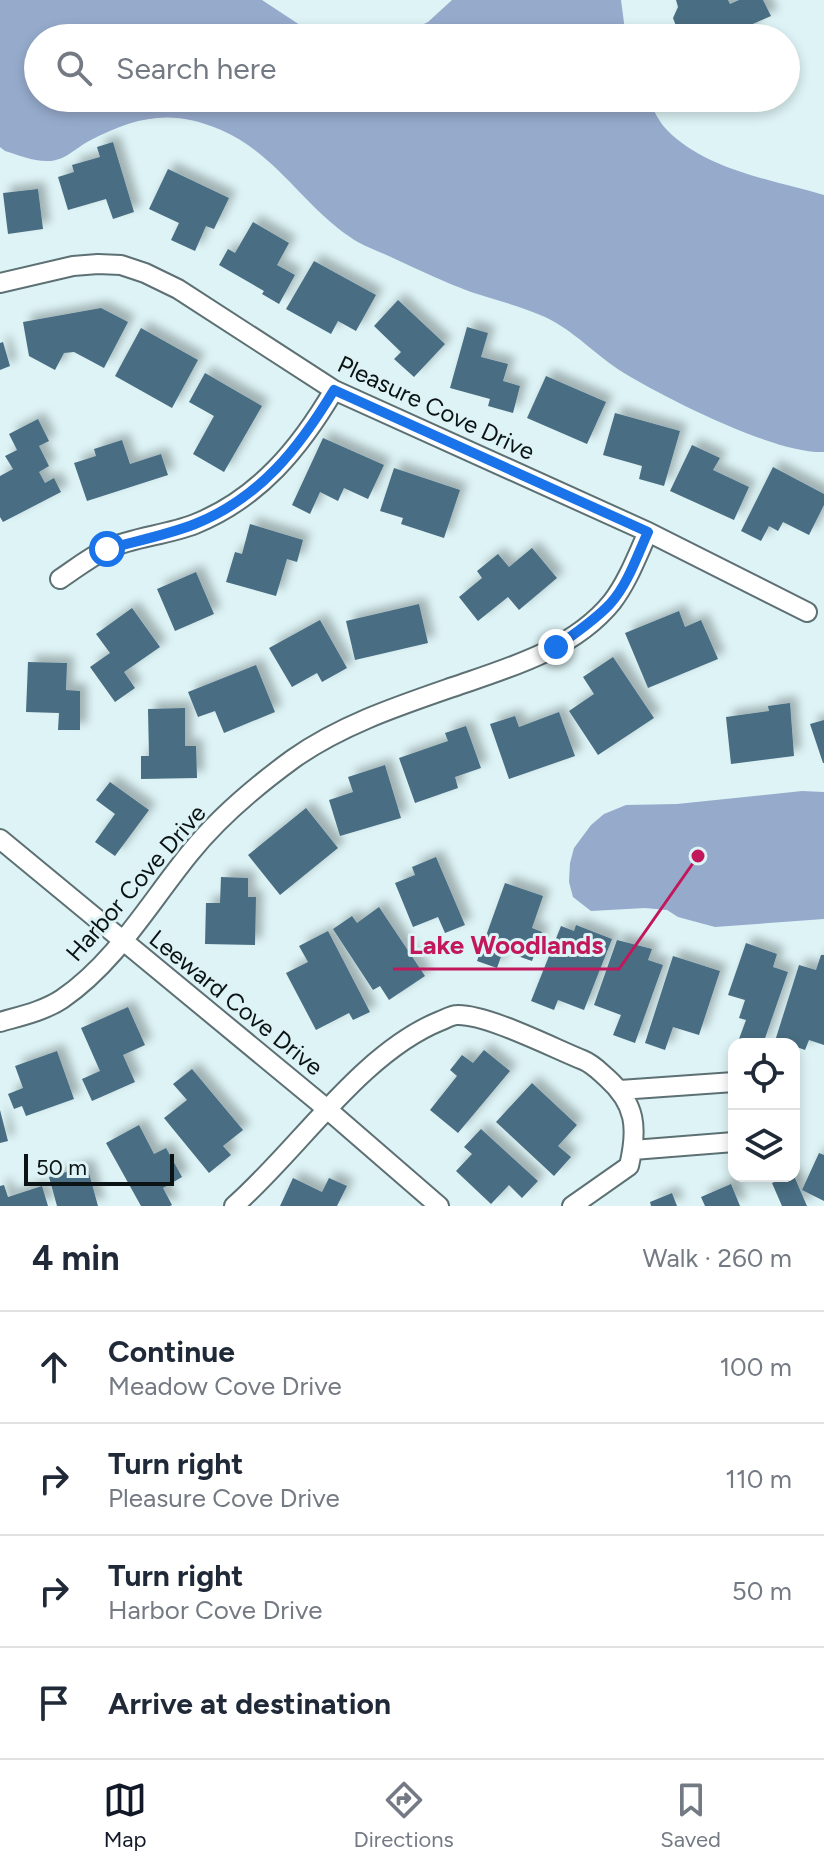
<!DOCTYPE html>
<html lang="en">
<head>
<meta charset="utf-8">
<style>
	:root { --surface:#fff; --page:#f6f6f7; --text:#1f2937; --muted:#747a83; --line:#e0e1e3; --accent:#111827 }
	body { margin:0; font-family:Figtree,sans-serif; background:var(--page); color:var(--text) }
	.controls { position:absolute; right:24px; bottom:24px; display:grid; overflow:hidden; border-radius:16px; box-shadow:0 4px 12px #0003 }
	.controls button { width:72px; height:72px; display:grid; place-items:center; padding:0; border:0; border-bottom:2px solid var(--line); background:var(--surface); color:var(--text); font:40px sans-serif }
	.scale { position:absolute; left:24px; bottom:20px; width:150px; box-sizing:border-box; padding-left:8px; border:4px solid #0c1314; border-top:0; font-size:22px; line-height:28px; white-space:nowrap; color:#0c1314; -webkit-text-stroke:6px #ddf3f5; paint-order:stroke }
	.stop { position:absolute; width:24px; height:24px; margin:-18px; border:6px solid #1a73e8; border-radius:50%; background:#fff }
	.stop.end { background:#1a73e8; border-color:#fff; box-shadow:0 2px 8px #0008 }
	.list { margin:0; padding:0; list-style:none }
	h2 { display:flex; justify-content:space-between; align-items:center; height:104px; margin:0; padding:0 32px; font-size:34px }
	h2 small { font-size:26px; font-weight:400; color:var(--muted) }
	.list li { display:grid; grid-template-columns:52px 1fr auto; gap:24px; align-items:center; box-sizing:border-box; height:112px; padding:0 32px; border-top:2px solid var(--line) }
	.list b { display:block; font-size:30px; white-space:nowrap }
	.list p { margin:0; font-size:26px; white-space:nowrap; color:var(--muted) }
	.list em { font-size:26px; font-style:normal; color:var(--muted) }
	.icon { flex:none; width:44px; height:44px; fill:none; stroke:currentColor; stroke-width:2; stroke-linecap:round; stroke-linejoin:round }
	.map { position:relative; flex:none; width:824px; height:1206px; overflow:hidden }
	.search { position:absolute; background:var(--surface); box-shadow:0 4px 12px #0003; left:24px; right:24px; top:24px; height:88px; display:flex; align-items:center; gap:20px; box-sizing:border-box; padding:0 28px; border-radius:44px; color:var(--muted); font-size:30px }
	.sheet { height:552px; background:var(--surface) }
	nav { display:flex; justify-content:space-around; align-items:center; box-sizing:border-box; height:112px; border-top:2px solid var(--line); background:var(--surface); font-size:22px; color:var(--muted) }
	nav a { display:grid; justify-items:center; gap:4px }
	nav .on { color:var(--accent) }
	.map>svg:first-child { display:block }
	.water { fill:#96abcc }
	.building { fill:#486d82; filter:url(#shadow) }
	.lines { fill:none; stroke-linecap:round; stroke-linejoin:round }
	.minor-casing { stroke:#5d7073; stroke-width:22 }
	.minor { stroke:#fff; stroke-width:18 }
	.route { stroke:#1a73e8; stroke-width:10 }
	.labels { text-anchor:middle; stroke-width:6; stroke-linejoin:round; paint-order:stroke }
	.street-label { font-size:24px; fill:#0c1314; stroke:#ddf3f5 }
	.leader { fill:none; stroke:#c2185b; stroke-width:3 }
	.callout-dot { fill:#c2185b; stroke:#ddf3f5; stroke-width:3 }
	.callout-label { font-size:26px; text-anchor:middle; font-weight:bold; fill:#c2185b; stroke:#ddf3f5; stroke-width:6; stroke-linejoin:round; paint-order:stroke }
</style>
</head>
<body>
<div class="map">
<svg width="824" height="1206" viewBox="0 0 824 1206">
	<defs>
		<filter id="shadow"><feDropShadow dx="7" dy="-7" stdDeviation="4" flood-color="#0004"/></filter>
	</defs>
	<rect width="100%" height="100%" fill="#ddf3f5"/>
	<path class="water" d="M0,0h262l47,31 23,7h-294v60h610c5,11 11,24 19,32 39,40 106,50 157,65v257c-49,2 -157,-53 -200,-79 -28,-17 -49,-42 -79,-56 -24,-11 -50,-17 -74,-25 -27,-10 -52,-22 -78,-34 -14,-7 -31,-12 -43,-21 -48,-33 -74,-83 -129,-107 -50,-22 -86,-13 -132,11 -15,8 -25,21 -43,20 -13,0 -28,-6 -41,-10l-5,-4z
		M452,0h169l5,38h-232l34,-16z
		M802,791l22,1v127l-109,8 -37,-10 -11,-7 -22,-2 -54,3 -18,-14 -4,-15 1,-19 4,-15 17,-23 13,-11 22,-9 51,-1z"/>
	<path class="building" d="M676,0h52l2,4 9,-4h24l8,16 -23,10 5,12h-72l-3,-4 5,-4 -7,-4 -3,-8 5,-11z
		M113,142l21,70 -21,7 -7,-20 -38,11 -10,-33 16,-5 -2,-7 28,-8 -3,-10z
		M168,169l61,29 -15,31 -8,-3 -11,25 -24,-11 8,-17 -30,-14z
		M38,189l5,40 -35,5 -5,-41z
		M253,222l36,21 -12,22 18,10 -16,29 -17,-10 2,-3 -45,-26 9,-16 7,4z
		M314,261l62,34 -20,36 -18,-10 -7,13 -45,-25z
		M398,300l47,44 -31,33 -20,-18 7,-7 -27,-26z
		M101,308l27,14 -24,46 -30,-16 -10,1 -9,17 -26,-14 -6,-34z
		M467,327l21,6 -7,24 27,7 -5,17 17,5 -7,27 -25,-7 2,-7 -40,-11z
		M141,328l57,32 -26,48 -57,-32z
		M3,342l7,24 -10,4v-27z
		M205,373l57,33 -38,66 -31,-18 21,-38 -25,-14z
		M546,376l60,26 -19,42 -60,-26z
		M615,413l65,18 -16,55 -25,-7 3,-13 -39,-11z
		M38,419l11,22 -10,5 10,20 -10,6 6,11 9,-5 7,14 -58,30 -3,-5v-41l13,-7 -8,-13 12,-6 -8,-16z
		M323,438l61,27 -16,34 -24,-11 -6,13 -18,-9 -10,22 -18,-9z
		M122,440l8,24 31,-10 7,21 -81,26 -13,-38 22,-7 -2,-7z
		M692,445l28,13 -7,12 36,17 -15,33 -64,-29z
		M773,467l51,27v11l-15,30 -26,-13 -5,9 -9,-5 -8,15 -20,-10z
		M394,468l66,22 -16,48 -43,-14 2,-6 -23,-7z
		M250,524l53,16 -6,22 -10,-3 -11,37 -50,-14 9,-30 7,2z
		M532,548l25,30 -38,32 -11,-13 -30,24 -19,-24 23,-19 -5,-7 21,-17 11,13z
		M196,572l18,42 -39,17 -18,-42z
		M419,604l9,39 -73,17 -9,-39z
		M132,608l28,39 -36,25 11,16 -20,14 -25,-35 20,-14 -14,-19z
		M679,611l6,16 16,-7 17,39 -70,29 -23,-55z
		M320,620l27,48 -25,14 -5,-9 -25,14 -23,-39z
		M613,657l41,61 -56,37 -29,-44 25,-17 -11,-17z
		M28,662l39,1 -1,27 14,1v39h-22l1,-17 -33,-1z
		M256,665l19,47 -51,21 -9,-22 -17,6 -10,-25z
		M790,703l4,53 -63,8 -5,-47 43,-6 -1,-5z
		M185,708v38h11l1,32 -56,1v-23h8l-1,-47z
		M559,712l16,44 -66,23 -19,-55 25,-8 4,11z
		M824,720v43h-1l-13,-39z
		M466,726l15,42 -26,9 3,11 -43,15 -16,-45 49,-17 -3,-8z
		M385,765l16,53 -61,18 -11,-36 24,-8 -5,-15z
		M110,782l39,28 -34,46 -20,-14 20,-28 -19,-14z
		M306,808l32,40 -58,47 -32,-40z
		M436,857l29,68 -20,8 -7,-16 -25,10 -18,-44 20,-8 -3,-8z
		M221,877l27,1v19h8l-1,48 -50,-1 1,-41h14z
		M505,883l38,13 -11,32 10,4 -10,29 -29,-10 -6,17 -20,-7z
		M379,907l46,69 -36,24 -9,-14 -7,4 -40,-61 19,-13 5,7z
		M576,925l36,14 -28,71 -26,-10 -4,10 -23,-9 30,-75 13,5z
		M328,931l42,81 -17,8 -4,-7 -33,17 -30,-57 22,-11 -9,-16z
		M617,940l35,9 -4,11 15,5 -28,78 -22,-8 8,-20 -27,-10z
		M746,943l31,11 -4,13 15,5 -25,72 -24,-5 7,-19 -7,-2 6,-18 -17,-5z
		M821,955h3v90l-15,-5 -4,10 -11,-4v-2l-19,-3 24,-76 17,5z
		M673,956l47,15 -21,64 -26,-8 -8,23 -20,-7z
		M128,1007l17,38 -22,10 12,27 -43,19 -10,-22 18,-8 -19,-43z
		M484,1050l26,21 -52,62 -28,-23 27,-34 -7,-6 12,-15 11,8z
		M57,1051l17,48 -48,17 -4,-10 -8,3 -6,-15 15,-6 -8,-22z
		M192,1069l51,61 -20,16 8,9 -22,18 -45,-55 23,-18 -14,-16z
		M532,1083l45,42 -19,21 13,11 -17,19 -58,-54z
		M0,1110l8,31 -8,2z
		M139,1125l15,29 12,-6 16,29 -19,11 9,17 -2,1h-29l-35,-63z
		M481,1129l57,52 -16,17 -13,-13 -18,19 -35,-33 16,-17 -8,-7z
		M819,1153l5,2v46l-22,-11z
		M87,1166l11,40h-41l-8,-29z
		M789,1176h5l13,30h-25l-10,-23z
		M293,1178l29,14 7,-14 18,8 -10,20h-57z
		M731,1184l9,22h-35l-4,-9z
		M4,1185l4,12 34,-11 6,20h-48v-20z
		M672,1193l5,13h-26l-1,-4z"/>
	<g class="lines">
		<defs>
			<path id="minor" d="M0,283l73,-17 25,-2 23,1 24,8 33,16 156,101 314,142 159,80
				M60,579c15,-10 30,-22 47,-30 27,-12 60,-14 88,-25 64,-26 105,-76 139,-134
				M0,839l327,270 112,97
				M0,1022c21,-6 44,-11 62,-23 54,-37 88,-97 128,-146 29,-36 66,-67 103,-94 48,-34 105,-53 160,-72 55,-19 120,-37 159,-85 16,-21 25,-46 36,-70
				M620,1090l114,-8
				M633,1150l101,-8
				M234,1206c64,-56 127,-153 206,-185 5,-2 12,-6 17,-6 30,-1 96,33 126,45 10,4 16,11 24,18 29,26 31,50 22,88l-57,40"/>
		</defs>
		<use href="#minor" class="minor-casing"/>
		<use href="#minor" class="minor"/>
	</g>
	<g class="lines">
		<path class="route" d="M107,549c29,-8 60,-14 88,-25 65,-26 104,-76 139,-134l314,142c-11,24 -20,52 -38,72 -16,17 -36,30 -54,43"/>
	</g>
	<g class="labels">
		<g class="street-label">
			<text transform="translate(436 408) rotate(25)" y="8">Pleasure Cove Drive</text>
			<text transform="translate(136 883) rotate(-49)" y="8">Harbor Cove Drive</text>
			<text transform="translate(236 1003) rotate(39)" y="8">Leeward Cove Drive</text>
		</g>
	</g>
	<path class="leader" d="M698 856L619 969H393"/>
	<circle class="callout-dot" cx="698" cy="856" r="8"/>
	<g class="callout-label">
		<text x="506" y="954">Lake Woodlands</text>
	</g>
</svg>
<div class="controls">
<button><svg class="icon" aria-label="locate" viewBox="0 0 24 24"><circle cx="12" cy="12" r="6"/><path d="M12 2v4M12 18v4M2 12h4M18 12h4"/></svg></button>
<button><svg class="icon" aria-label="layers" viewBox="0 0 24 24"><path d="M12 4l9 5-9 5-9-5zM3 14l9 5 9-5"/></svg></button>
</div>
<div class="scale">50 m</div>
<div class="stop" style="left:107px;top:549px"></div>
<div class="stop end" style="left:556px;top:647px"></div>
<div class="search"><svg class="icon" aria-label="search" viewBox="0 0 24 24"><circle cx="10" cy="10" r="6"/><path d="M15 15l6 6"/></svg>Search here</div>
</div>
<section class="sheet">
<h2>4 min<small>Walk · 260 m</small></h2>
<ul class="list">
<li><svg class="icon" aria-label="ahead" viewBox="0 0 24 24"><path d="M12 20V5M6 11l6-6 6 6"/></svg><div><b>Continue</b><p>Meadow Cove Drive</p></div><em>100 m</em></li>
<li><svg class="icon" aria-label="right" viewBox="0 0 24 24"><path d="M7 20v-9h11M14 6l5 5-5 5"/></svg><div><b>Turn right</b><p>Pleasure Cove Drive</p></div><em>110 m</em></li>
<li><svg class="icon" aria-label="right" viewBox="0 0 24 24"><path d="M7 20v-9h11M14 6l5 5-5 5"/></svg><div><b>Turn right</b><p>Harbor Cove Drive</p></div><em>50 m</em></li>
<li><svg class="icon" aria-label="arrive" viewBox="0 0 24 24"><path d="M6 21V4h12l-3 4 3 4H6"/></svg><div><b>Arrive at destination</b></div></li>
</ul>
</section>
<nav>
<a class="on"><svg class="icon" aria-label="map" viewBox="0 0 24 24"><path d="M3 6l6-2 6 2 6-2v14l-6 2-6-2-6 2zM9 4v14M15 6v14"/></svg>Map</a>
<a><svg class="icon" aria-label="directions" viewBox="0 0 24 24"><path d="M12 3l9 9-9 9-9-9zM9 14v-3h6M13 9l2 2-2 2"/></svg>Directions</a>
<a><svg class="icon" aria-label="saved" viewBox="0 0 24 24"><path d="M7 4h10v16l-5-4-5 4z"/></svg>Saved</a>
</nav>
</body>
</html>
